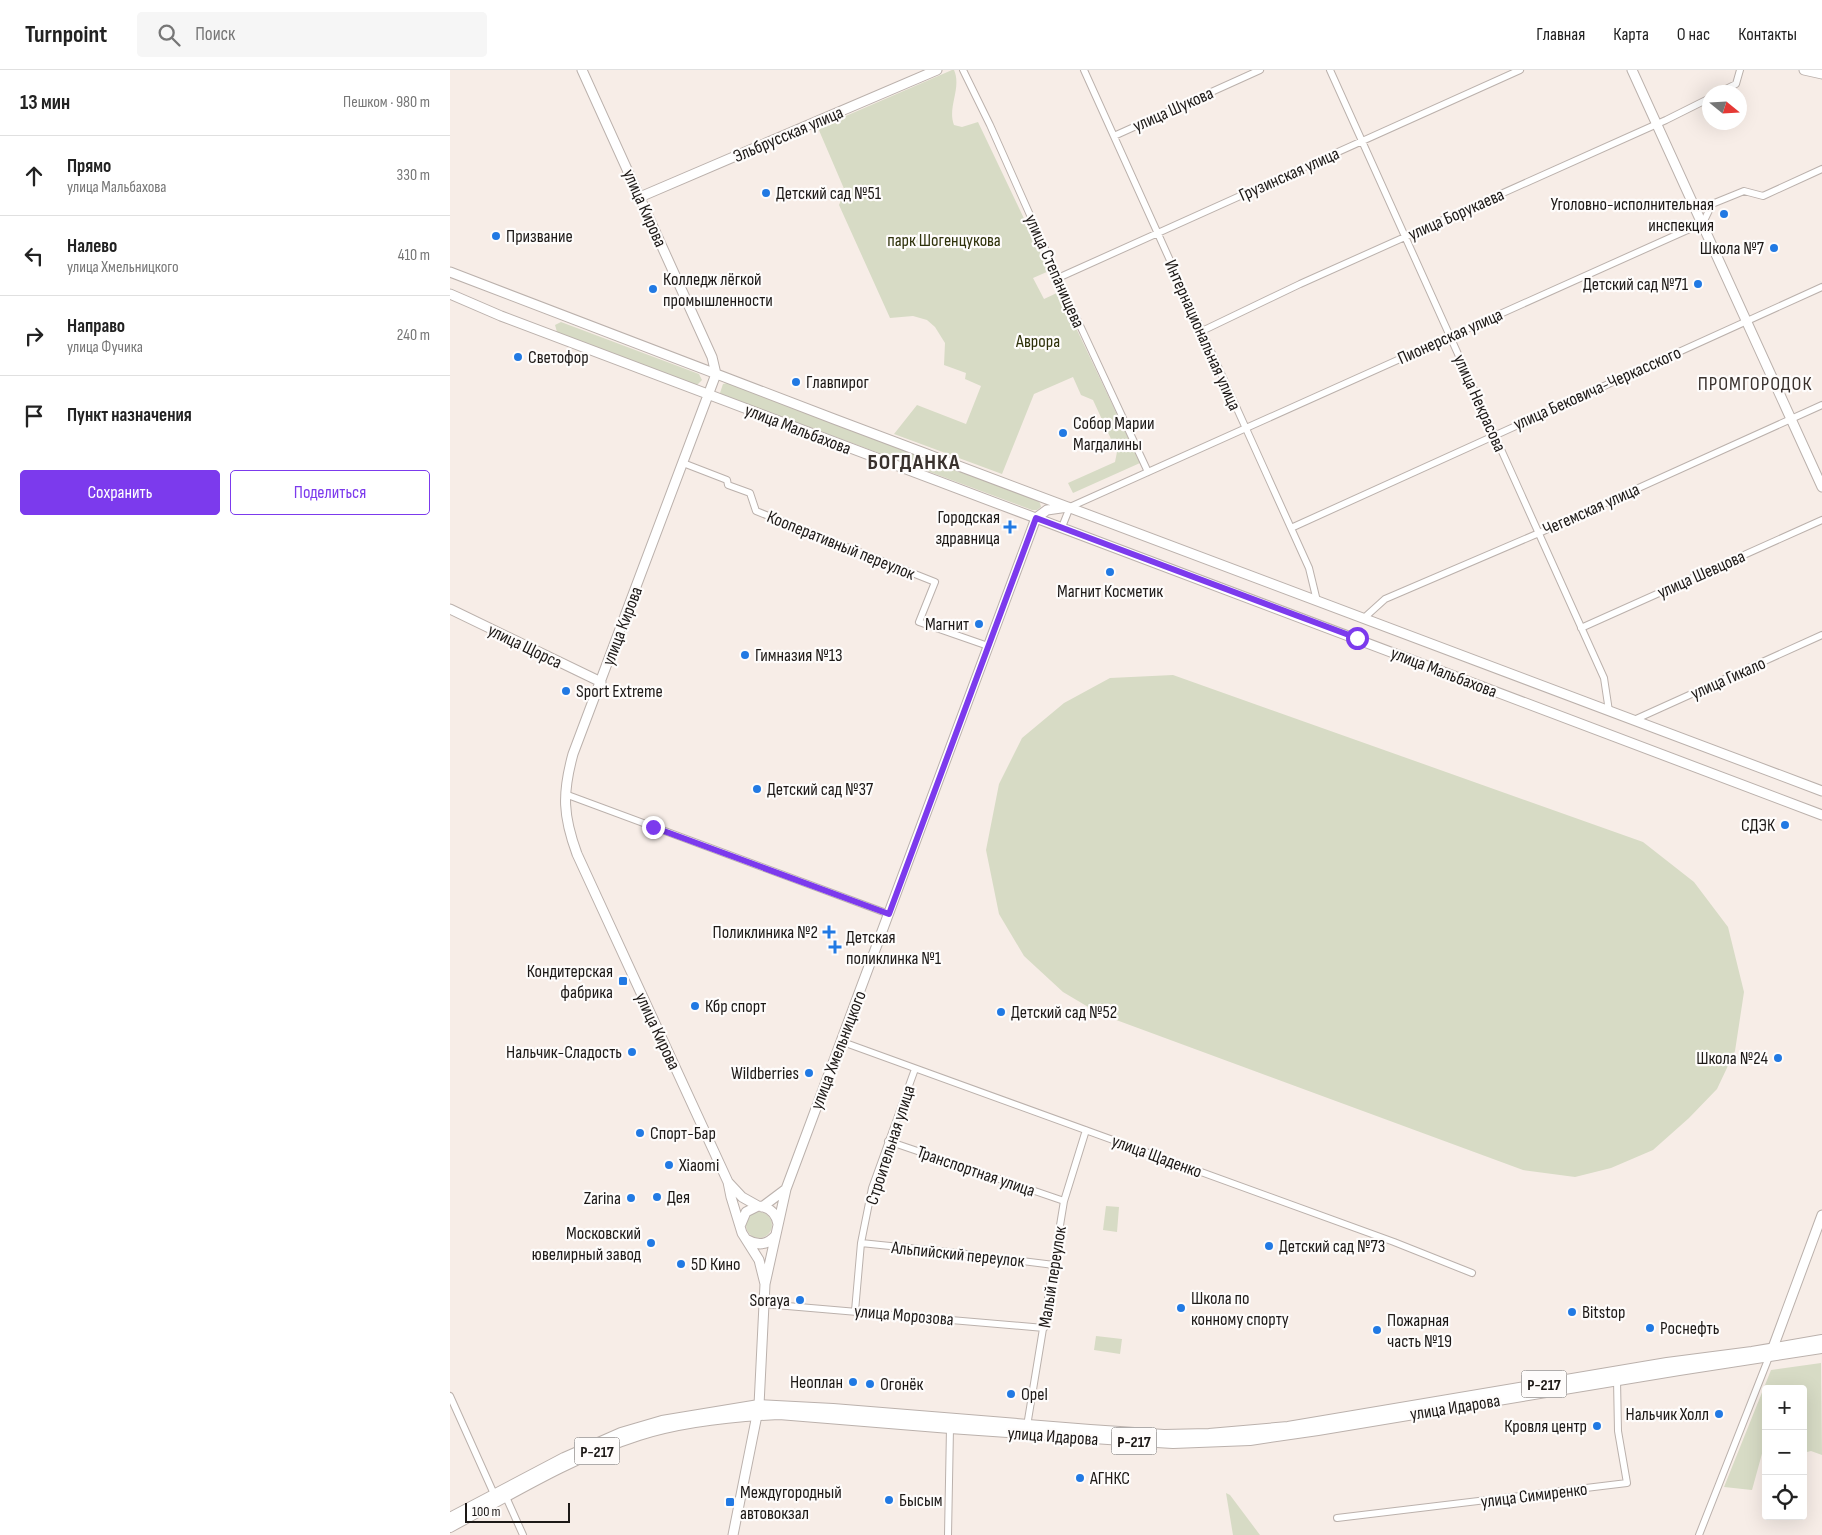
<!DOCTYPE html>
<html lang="ru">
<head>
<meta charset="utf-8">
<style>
	:root { --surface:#fff; --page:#f6f6f6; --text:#222; --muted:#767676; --line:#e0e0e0; --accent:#7c3aed }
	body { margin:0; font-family:"Sofia Sans Condensed",sans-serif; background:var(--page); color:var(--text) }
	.controls { position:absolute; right:15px; bottom:15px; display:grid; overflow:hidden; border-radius:5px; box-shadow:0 5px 20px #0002 }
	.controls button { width:45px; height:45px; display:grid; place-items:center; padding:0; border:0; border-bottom:1px solid var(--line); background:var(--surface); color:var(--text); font:25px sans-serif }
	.compass { position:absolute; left:1252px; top:15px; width:45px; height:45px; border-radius:50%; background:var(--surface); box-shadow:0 5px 20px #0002; rotate:108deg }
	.scale { position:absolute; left:15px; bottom:12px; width:105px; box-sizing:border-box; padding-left:5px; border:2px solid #1d1917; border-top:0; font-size:14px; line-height:18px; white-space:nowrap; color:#1d1917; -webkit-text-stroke:4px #fefcfb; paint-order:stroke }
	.stop { position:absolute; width:15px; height:15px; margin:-11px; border:4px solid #7c3aed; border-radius:50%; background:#fff }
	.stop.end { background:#7c3aed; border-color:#fff; box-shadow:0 1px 5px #0008 }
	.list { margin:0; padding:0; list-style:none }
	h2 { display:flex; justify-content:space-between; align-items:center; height:65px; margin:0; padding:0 20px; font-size:21px }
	h2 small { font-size:16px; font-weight:400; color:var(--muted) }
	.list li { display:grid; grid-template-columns:32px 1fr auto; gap:15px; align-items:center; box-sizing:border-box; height:80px; padding:0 20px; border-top:1px solid var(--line) }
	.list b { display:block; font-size:19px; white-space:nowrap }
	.list p { margin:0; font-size:16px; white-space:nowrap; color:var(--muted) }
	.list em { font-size:16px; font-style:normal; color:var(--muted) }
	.actions { display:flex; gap:10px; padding:15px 20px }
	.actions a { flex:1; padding:11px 0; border:1px solid var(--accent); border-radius:5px; text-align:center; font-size:18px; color:var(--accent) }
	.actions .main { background:var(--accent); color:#fff }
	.icon { flex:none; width:28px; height:28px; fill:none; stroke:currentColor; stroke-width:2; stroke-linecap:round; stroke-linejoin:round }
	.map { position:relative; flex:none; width:1372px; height:1465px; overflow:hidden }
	header { display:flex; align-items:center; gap:30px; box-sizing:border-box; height:70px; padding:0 25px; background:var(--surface); border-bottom:1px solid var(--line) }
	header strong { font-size:24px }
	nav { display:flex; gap:28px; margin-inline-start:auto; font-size:18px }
	.search { width:350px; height:45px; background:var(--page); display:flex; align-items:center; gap:12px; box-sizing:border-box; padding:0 18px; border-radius:5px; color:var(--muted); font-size:19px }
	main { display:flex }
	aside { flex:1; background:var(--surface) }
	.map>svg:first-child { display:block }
	.green { fill:#d7dbc5 }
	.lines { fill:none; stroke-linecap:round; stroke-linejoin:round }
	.street-casing { stroke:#bbb1ac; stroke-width:8 }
	.secondary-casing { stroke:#bbb1ac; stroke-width:11 }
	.primary-casing { stroke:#bbb1ac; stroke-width:12 }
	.street { stroke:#fff; stroke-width:6 }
	.secondary { stroke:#fff; stroke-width:9 }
	.primary { stroke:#fff; stroke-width:10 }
	.route { stroke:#7c3aed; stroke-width:6 }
	.poi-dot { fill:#2179e3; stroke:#fefcfb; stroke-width:2 }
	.labels { text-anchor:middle; stroke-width:4.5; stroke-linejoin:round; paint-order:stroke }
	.shield { fill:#fefcfb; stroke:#605d5b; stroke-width:1 }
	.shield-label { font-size:16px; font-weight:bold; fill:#1d1917 }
	.street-label { font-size:18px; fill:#1d1917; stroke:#fefcfb }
	.poi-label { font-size:18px; fill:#1d1917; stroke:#fefcfb; text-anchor:start }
	.park-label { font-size:18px; fill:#2f320b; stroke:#fefcfb }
	.quarter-label { font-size:20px; letter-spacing:1px; fill:#39312d; stroke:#fefcfb }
	.district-label { font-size:22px; font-weight:bold; letter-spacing:1px; fill:#39312d; stroke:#fefcfb }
</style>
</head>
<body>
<header>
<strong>Turnpoint</strong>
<div class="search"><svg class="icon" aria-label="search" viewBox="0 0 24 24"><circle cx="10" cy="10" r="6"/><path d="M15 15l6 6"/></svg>Поиск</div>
<nav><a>Главная</a><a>Карта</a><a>О нас</a><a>Контакты</a></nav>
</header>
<main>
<aside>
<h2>13 мин<small>Пешком · 980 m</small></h2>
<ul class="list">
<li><svg class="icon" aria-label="ahead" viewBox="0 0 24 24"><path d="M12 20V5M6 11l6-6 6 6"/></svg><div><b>Прямо</b><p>улица Мальбахова</p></div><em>330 m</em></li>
<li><svg class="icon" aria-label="left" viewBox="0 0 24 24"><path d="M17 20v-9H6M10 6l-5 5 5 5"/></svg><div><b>Налево</b><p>улица Хмельницкого</p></div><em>410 m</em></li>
<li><svg class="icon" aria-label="right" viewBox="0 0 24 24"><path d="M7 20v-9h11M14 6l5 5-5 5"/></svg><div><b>Направо</b><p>улица Фучика</p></div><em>240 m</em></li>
<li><svg class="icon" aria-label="arrive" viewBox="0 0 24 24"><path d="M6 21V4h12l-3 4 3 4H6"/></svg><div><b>Пункт назначения</b></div></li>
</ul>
<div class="actions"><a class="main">Сохранить</a><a>Поделиться</a></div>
</aside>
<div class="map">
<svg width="1372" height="1465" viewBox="0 0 1372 1465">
	<rect width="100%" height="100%" fill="#f7ede7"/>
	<path class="green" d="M502,0h2c8,18 -7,37 0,55l8,2 16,-5 71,149 -16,7 11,21 15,-7 81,171 -67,30 -5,-10 47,-21 2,-10 -24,-52 -12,-5 -8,-18 -39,17 -32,80 -108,-40 23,-29 49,19 15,-38 -16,-7 1,-6 -22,-8 1,-22 -10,-16 -8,-7 -14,-4 -23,2 -51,-113 6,-14 -27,-63z
		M111,252l138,52 3,6 -5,5 -140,-53 -2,-7z
		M277,313l310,117 3,3 1,4 -4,3h-5l-309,-115 -3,-2 3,-9z
		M723,605l470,167 51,40 34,45 16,65 -9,59 -18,38 -28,29 -36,32 -42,18 -36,9 -52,-7 -423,-156 -37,-22 -39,-36 -25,-42 -13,-64 13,-66 23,-46 42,-35 46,-25z
		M656,1136l13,1 -2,25 -14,-2z
		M296 1155a13 13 0 1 1 26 0a13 13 0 1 1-26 0Z
		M646,1266l26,3 -2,15 -26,-4z
		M1371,1293l1,92 -11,-4 -8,2v-64h-37v61h-3l-11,40 -28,-3 47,-117z
		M776,1423l4,2 30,40h-27z"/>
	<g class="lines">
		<defs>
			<path id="street" d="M513,0l27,55 68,153 90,194
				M634,0l225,498 8,33
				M880,0l274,608 5,33
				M1270,22l16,-8 4,-14
				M664,66l146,-66
				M608,208l462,-208
				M752,261l98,-47 366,-164 44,-22
				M233,393l44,17 1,5 22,8 6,18 179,71 -16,40 69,24
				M612,457l8,-20 633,-284 9,-19 32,-13 19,5 59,-27
				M841,458l531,-241
				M914,548l21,-19 154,-66 283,-128
				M1131,558l241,-108
				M1184,650l188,-85
				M115,724l324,120
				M390,971l554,201 78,31
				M438,1071l176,60
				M411,1173l97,10 96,12
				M314,1234l280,24
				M405,1241l6,-68 11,-55 43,-119
				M0,1326l44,98
				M577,1356l37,-225 22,-71
				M56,1427l17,38
				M887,1448l290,-35 -9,-52 -1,-51
				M498,1465l2,-107
				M1249,1465l70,-178"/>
			<path id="secondary" d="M132,0l130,287 4,17 -143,380c-11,40 -10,62 4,100l151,328 3,15 11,36 17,27 6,24
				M1182,0l190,417
				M1354,0l18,4
				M190,127l297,-127
				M0,202l384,147 988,372
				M0,224l51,22 1321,499
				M586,448l11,-8 21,-3
				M0,539l151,73
				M278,1112l14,15 16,9
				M312,1137l24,-18
				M291,1154l5,-12 12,-6c11,1 18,7 20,18
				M298,1170c10,6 19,5 27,-4
				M1321,1283l51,-138
				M283,1465l26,-130 6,-121 21,-95 250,-671"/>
			<path id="primary" d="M0,1448l114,-60 57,-25 41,-12 97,-16 74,4 257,21 74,5 45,-1 79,-7 379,-64 85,-11 70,-12
				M0,1457c61,-33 123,-71 189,-92 41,-13 96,-19 140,-21l171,14 158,11 65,4 77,-3 68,-10 361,-60 143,-22"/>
		</defs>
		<use href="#street" class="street-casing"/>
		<use href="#secondary" class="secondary-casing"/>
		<use href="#primary" class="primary-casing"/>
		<use href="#street" class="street"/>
		<use href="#secondary" class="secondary"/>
		<use href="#primary" class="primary"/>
	</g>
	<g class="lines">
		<path class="route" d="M203,757l236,87 147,-396 321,120"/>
	</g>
	<g class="poi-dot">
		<circle cx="316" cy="123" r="5"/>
		<circle cx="1274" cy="144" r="5"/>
		<circle cx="46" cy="166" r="5"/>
		<circle cx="1324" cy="178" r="5"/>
		<circle cx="1248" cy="214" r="5"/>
		<circle cx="203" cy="219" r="5"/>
		<circle cx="68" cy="287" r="5"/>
		<circle cx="346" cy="312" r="5"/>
		<circle cx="613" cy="363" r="5"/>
		<path d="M557.5 449.5h5v5h5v5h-5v5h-5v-5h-5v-5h5z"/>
		<circle cx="660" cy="502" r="5"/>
		<circle cx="529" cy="554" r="5"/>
		<circle cx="295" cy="585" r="5"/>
		<circle cx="116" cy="621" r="5"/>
		<circle cx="307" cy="719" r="5"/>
		<circle cx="1335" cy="755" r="5"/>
		<path d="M376.5 854.5h5v5h5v5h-5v5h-5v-5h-5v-5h5z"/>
		<path d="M382.5 869.5h5v5h5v5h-5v5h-5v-5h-5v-5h5z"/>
		<rect x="168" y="906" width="10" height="10" rx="2.5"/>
		<circle cx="245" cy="936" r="5"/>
		<circle cx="551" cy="942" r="5"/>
		<circle cx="182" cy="982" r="5"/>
		<circle cx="1328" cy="988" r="5"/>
		<circle cx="359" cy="1003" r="5"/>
		<circle cx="190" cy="1063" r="5"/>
		<circle cx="219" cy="1095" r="5"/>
		<circle cx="207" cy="1127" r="5"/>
		<circle cx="181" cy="1128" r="5"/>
		<circle cx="201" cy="1173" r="5"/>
		<circle cx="819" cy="1176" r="5"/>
		<circle cx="231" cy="1194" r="5"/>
		<circle cx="350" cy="1230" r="5"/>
		<circle cx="731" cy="1238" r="5"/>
		<circle cx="1122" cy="1242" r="5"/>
		<circle cx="1200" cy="1258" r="5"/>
		<circle cx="927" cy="1260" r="5"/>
		<circle cx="403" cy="1312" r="5"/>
		<circle cx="420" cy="1314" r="5"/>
		<circle cx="561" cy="1324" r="5"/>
		<circle cx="1269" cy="1344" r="5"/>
		<circle cx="1147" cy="1356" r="5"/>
		<circle cx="630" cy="1408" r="5"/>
		<circle cx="439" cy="1430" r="5"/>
		<rect x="275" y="1427" width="10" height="10" rx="2.5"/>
	</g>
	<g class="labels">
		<g class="shield">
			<rect x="1071.5" y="1300.5" width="45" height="27" rx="4"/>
			<rect x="661.5" y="1357.5" width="45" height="27" rx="4"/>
			<rect x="124.5" y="1367.5" width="45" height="27" rx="4"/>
		</g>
		<g class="shield-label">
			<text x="1094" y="1320">Р-217</text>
			<text x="684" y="1377">Р-217</text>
			<text x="147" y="1387">Р-217</text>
		</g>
		<g class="street-label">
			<text transform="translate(723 39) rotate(-24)" y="6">улица Шукова</text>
			<text transform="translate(338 64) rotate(-23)" y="6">Эльбрусская улица</text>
			<text transform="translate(839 104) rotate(-24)" y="6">Грузинская улица</text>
			<text transform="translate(195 138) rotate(66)" y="6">улица Кирова</text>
			<text transform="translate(1006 144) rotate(-24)" y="6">улица Борукаева</text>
			<text transform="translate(605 201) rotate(66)" y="6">улица Степанищева</text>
			<text transform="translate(753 265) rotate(66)" y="6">Интернациональная улица</text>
			<text transform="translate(1000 266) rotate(-24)" y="6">Пионерская улица</text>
			<text transform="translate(1147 318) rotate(-24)" y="6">улица Бековича-Черкасского</text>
			<text transform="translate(1030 333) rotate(66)" y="6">улица Некрасова</text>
			<text transform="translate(348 359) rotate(21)" y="6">улица Мальбахова</text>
			<text transform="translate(1141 439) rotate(-24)" y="6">Чегемская улица</text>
			<text transform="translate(391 475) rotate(22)" y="6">Кооперативный переулок</text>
			<text transform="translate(1251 504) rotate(-24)" y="6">улица Шевцова</text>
			<text transform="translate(172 556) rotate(-69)" y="6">улица Кирова</text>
			<text transform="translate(75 576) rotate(26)" y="6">улица Щорса</text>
			<text transform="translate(994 602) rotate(21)" y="6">улица Мальбахова</text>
			<text transform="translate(1278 608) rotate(-24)" y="6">улица Гикало</text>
			<text transform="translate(208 961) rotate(65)" y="6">улица Кирова</text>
			<text transform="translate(388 980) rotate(-69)" y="6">улица Хмельницкого</text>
			<text transform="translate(440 1075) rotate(-72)" y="6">Строительная улица</text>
			<text transform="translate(707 1086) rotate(20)" y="6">улица Щаденко</text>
			<text transform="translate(526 1101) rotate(19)" y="6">Транспортная улица</text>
			<text transform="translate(508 1184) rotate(6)" y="6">Альпийский переулок</text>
			<text transform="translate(602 1207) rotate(-81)" y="6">Малый переулок</text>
			<text transform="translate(454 1245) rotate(5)" y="6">улица Морозова</text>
			<text transform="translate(1005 1337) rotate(-9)" y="6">улица Идарова</text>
			<text transform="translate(603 1366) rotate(4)" y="6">улица Идарова</text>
			<text transform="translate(1084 1425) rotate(-7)" y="6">улица Симиренко</text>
		</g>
		<g class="poi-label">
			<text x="326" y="129">Детский сад №51</text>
			<text x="1264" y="140" text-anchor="end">Уголовно-исполнительная<tspan x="1264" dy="21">инспекция</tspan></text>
			<text x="56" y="172">Призвание</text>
			<text x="1314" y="184" text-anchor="end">Школа №7</text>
			<text x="213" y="215">Колледж лёгкой<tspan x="213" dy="21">промышленности</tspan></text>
			<text x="1238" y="220" text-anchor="end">Детский сад №71</text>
			<text x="78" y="293">Светофор</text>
			<text x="356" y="318">Главпирог</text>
			<text x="623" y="359">Собор Марии<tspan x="623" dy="21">Магдалины</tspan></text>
			<text x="550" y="453" text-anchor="end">Городская<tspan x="550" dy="21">здравница</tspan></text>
			<text x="660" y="527" text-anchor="middle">Магнит Косметик</text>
			<text x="519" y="560" text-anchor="end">Магнит</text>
			<text x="305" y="591">Гимназия №13</text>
			<text x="126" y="627">Sport Extreme</text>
			<text x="317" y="725">Детский сад №37</text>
			<text x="1325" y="761" text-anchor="end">СДЭК</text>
			<text x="368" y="868" text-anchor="end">Поликлиника №2</text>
			<text x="396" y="873">Детская<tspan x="396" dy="21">поликлинка №1</tspan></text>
			<text x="163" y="907" text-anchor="end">Кондитерская<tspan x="163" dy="21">фабрика</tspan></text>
			<text x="255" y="942">Кбр спорт</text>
			<text x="561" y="948">Детский сад №52</text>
			<text x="172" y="988" text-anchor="end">Нальчик-Сладость</text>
			<text x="1318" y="994" text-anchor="end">Школа №24</text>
			<text x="349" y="1009" text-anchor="end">Wildberries</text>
			<text x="200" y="1069">Спорт-Бар</text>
			<text x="229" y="1101">Xiaomi</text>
			<text x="217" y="1133">Дея</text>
			<text x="171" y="1134" text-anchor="end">Zarina</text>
			<text x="191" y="1169" text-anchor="end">Московский<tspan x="191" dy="21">ювелирный завод</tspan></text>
			<text x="829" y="1182">Детский сад №73</text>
			<text x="241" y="1200">5D Кино</text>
			<text x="741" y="1234">Школа по<tspan x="741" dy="21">конному спорту</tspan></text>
			<text x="340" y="1236" text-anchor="end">Soraya</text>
			<text x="1132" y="1248">Bitstop</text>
			<text x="937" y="1256">Пожарная<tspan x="937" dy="21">часть №19</tspan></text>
			<text x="1210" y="1264">Роснефть</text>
			<text x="393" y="1318" text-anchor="end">Неоплан</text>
			<text x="430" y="1320">Огонёк</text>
			<text x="571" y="1330">Opel</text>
			<text x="1259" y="1350" text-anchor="end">Нальчик Холл</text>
			<text x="1137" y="1362" text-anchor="end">Кровля центр</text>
			<text x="640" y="1414">АГНКС</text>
			<text x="290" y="1428">Междугородный<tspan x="290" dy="21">автовокзал</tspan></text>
			<text x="449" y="1436">Бысым</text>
		</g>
		<g class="park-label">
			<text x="494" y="176">парк Шогенцукова</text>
			<text x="588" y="277">Аврора</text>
		</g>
		<g class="quarter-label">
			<text x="1305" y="320">ПРОМГОРОДОК</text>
		</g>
		<g class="district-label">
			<text x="464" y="399">БОГДАНКА</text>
		</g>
	</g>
</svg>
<div class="controls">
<button>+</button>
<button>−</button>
<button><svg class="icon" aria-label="locate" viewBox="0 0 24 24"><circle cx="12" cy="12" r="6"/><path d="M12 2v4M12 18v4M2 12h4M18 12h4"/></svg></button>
</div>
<svg class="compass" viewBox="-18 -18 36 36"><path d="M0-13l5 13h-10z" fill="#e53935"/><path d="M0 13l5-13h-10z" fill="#767676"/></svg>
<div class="scale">100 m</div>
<div class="stop" style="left:907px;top:568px"></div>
<div class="stop end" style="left:203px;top:757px"></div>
</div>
</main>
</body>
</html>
